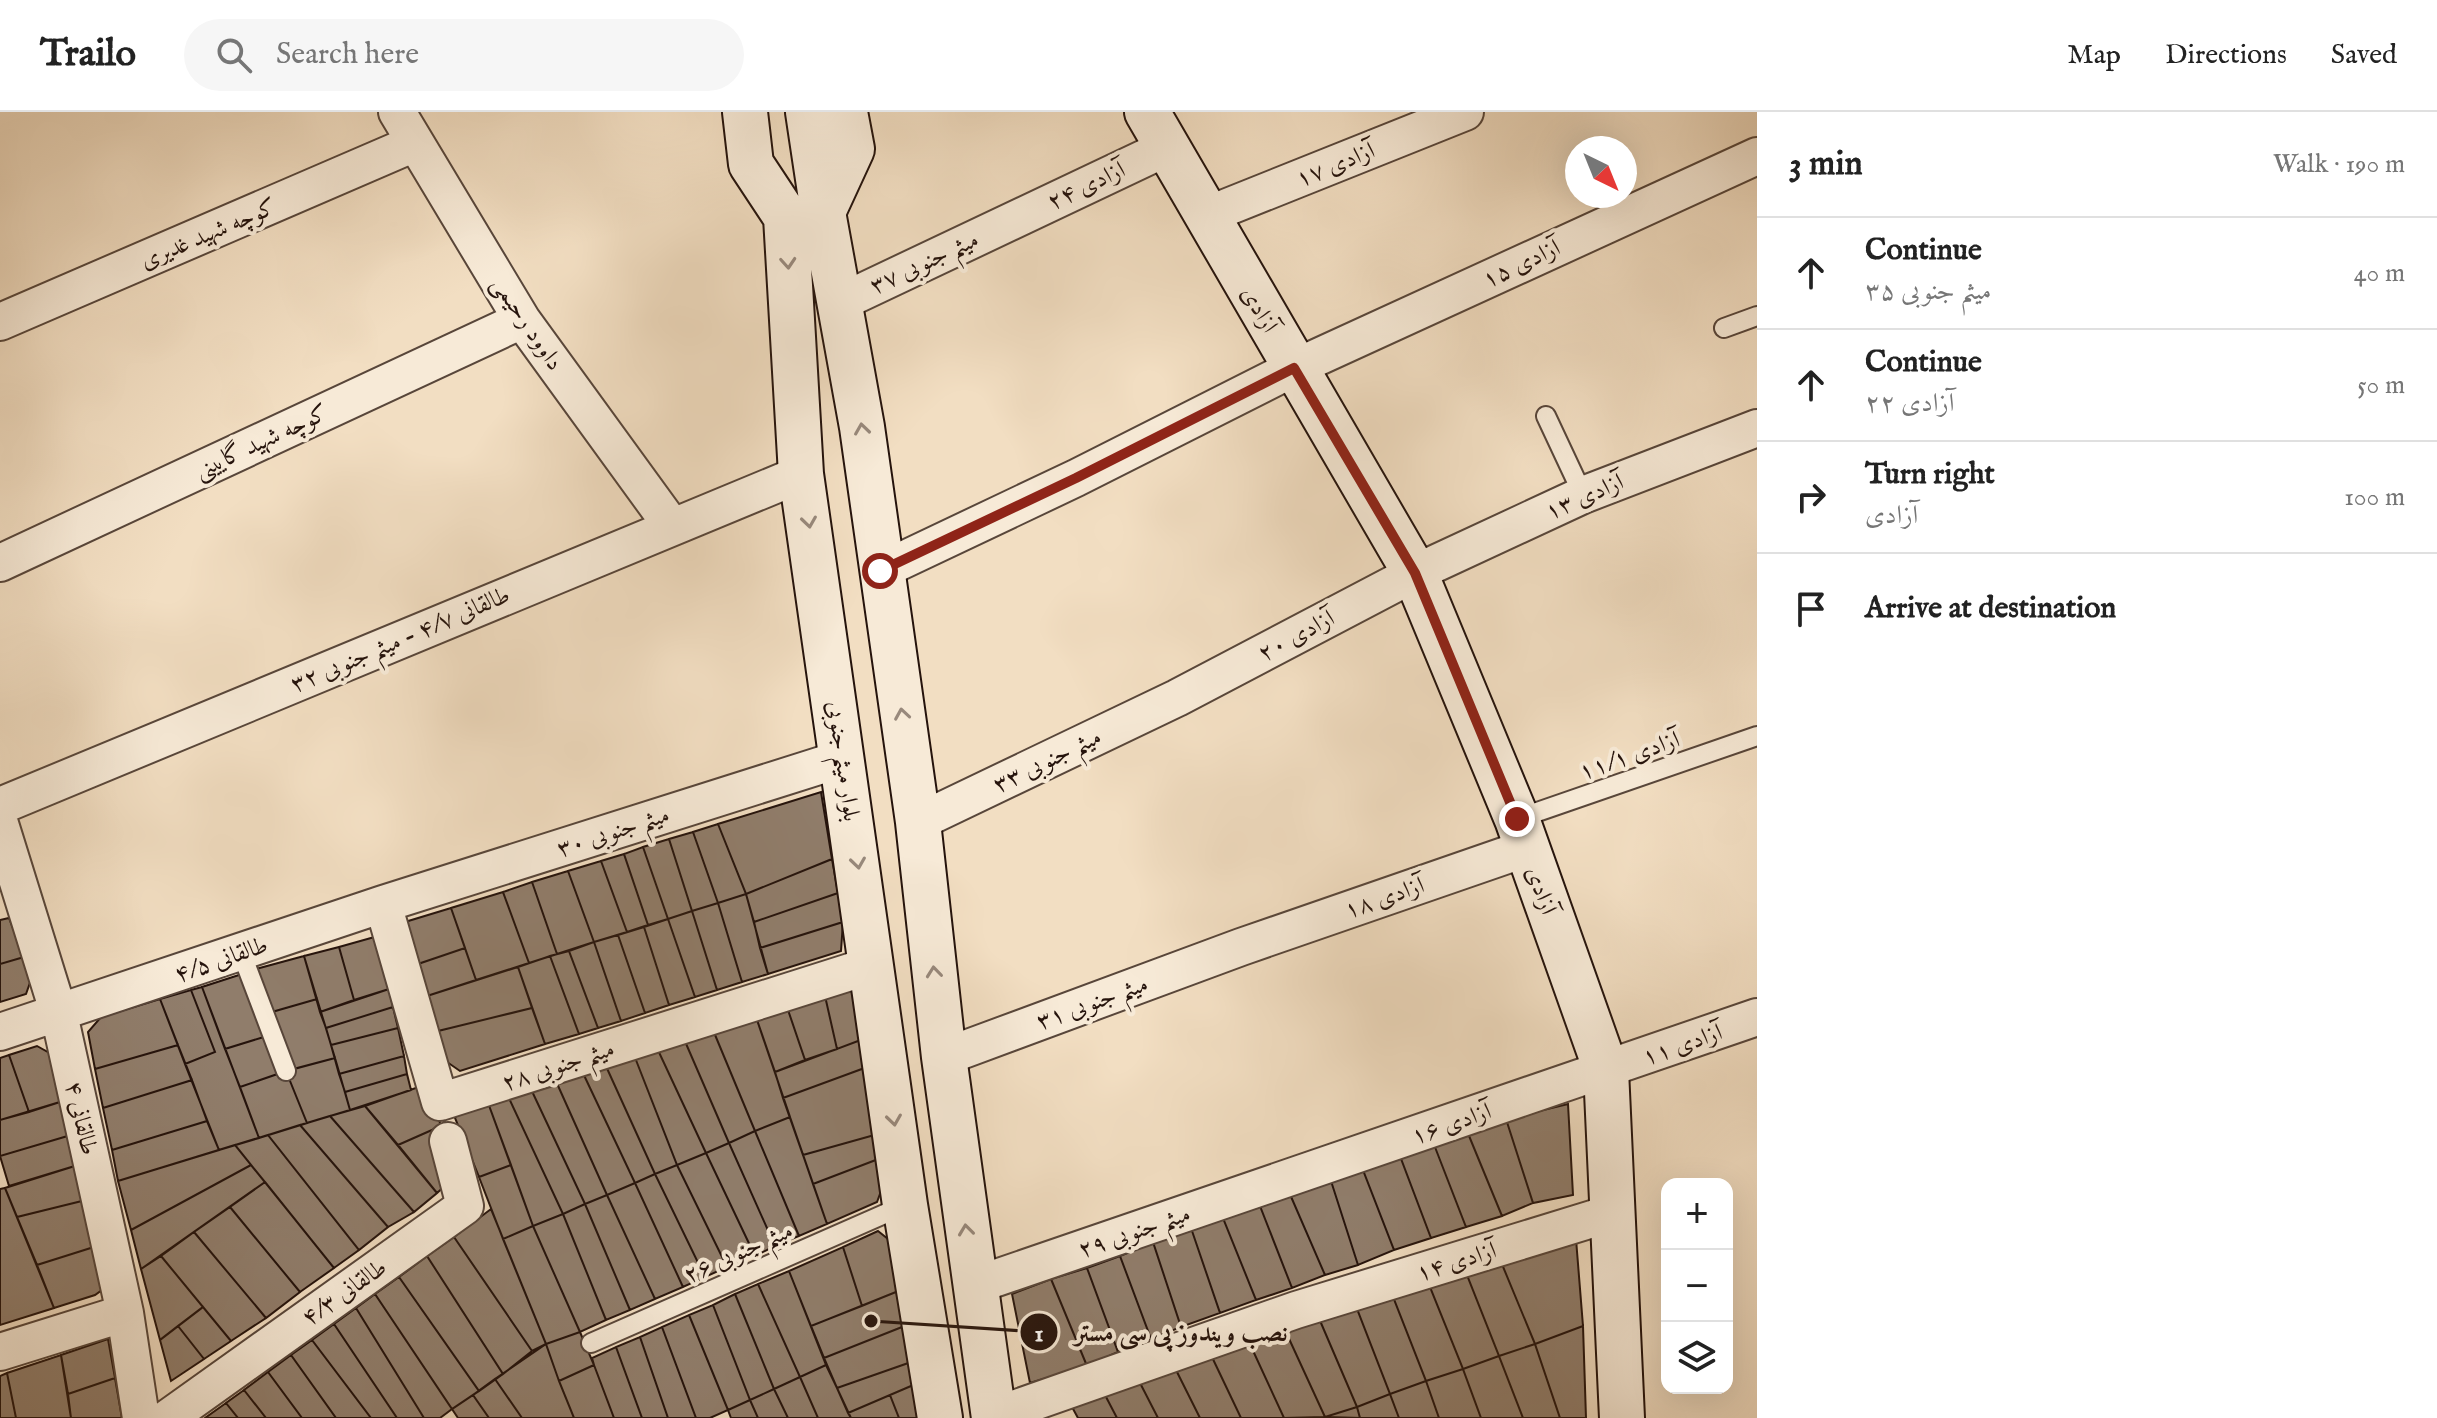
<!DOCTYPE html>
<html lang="en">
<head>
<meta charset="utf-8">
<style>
	:root { --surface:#fff; --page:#f6f6f6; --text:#222; --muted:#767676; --line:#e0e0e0 }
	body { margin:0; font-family:"IM FELL English",Amiri,serif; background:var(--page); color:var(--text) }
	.controls { position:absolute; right:24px; bottom:24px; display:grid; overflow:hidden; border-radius:16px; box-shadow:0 8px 32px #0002 }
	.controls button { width:72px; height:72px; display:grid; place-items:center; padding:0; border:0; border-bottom:2px solid var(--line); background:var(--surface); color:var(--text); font:40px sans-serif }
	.compass { position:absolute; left:1565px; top:24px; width:72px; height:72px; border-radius:50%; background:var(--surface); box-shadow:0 8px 32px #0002; rotate:137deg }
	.stop { position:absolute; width:24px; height:24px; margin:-18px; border:6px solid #8f2418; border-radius:50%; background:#fff }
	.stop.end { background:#8f2418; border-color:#fff; box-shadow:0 2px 8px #0008 }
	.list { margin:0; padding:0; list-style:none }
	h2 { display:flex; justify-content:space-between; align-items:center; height:104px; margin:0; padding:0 32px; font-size:34px }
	h2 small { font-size:26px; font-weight:400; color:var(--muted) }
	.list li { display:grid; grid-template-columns:52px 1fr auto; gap:24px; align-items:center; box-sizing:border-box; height:112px; padding:0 32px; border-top:2px solid var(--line) }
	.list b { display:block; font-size:30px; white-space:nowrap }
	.list p { margin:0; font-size:26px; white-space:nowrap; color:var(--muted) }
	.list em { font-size:26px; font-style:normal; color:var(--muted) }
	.icon { flex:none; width:44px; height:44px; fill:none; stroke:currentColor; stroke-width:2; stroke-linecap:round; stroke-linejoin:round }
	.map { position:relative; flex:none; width:1757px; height:1306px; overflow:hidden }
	header { display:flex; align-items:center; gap:48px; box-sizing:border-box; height:112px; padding:0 40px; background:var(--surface); border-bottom:2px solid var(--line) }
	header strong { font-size:38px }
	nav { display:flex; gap:44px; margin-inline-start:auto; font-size:28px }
	.search { width:560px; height:72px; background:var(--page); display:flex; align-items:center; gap:20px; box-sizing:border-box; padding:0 28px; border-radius:44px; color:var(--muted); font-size:30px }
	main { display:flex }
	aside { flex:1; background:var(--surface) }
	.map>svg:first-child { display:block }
	.building { fill:#907d6b; stroke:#25130c; stroke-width:2 }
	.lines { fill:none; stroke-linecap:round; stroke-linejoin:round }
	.lane-casing { stroke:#58463a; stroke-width:22 }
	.street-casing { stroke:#58463a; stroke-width:40 }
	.secondary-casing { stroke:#25130c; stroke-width:48 }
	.lane { stroke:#f7ead7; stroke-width:18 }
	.street { stroke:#f7ead7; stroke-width:36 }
	.secondary { stroke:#f7ead7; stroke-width:44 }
	.oneway { stroke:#98897c }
	.route { stroke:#8f2418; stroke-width:10 }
	.labels { text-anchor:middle; stroke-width:8; stroke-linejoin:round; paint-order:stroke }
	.street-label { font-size:24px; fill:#25130c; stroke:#f7ead7 }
	.leader { fill:none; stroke:#25130c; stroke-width:3 }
	.callout-dot { fill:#25130c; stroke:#f7ead7; stroke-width:3 }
	.mark-label { font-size:24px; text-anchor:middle; font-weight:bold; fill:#fff }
	.callout-label { font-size:26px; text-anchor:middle; font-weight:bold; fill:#25130c; stroke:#f7ead7; stroke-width:8; stroke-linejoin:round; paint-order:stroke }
</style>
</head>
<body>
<header>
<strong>Trailo</strong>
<div class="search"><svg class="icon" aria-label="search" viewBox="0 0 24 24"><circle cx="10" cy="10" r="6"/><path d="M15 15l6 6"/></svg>Search here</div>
<nav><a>Map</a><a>Directions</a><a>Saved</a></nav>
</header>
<main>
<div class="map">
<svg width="1757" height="1306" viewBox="0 0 1757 1306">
	<rect width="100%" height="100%" fill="#f2dec2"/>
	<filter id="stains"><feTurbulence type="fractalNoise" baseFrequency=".0025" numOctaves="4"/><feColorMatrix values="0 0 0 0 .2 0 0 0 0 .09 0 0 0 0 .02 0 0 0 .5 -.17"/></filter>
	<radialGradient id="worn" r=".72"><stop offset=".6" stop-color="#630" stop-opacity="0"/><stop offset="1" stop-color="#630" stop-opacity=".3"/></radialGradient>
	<path class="building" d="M821,680l11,67 -86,35 -28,-70z
		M718,712l28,70 -28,9 -25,-71z
		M693,720l25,71 -26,8 -23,-72z
		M669,727l23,72 -24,8 -25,-72z
		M643,735l25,72 -20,6 -24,-71z
		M624,742l24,71 -21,7 -26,-71z
		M832,747l6,34 -84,29 -8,-28z
		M601,749l26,71 -33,10 -26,-71z
		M568,759l26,71 -37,12 -25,-72z
		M532,770l25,72 -28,9 -26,-71z
		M503,780l26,71 -53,17 -25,-72z
		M838,781l5,29 -83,26 -6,-26z
		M746,782l22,80 -26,8 -24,-79z
		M718,791l24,79 -25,8 -25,-79z
		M451,796l14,40 -47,16 -13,-42z
		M692,799l25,79 -22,7 -27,-78z
		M9,806l15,39 -24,7v-44z
		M668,807l27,78 -26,8 -25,-78z
		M843,810l-2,29 -73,23 -8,-26z
		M644,815l25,78 -24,8 -27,-78z
		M618,823l27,78 -24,8 -27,-79z
		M378,824l11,53 -35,11 -15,-53z
		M594,830l27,79 -23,7 -29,-77z
		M339,835l15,53 -34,12 -16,-56z
		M465,836l11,32 -49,16 -9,-32z
		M569,839l29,77 -19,6 -29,-78z
		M304,844l13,43 -45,13 -16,-43z
		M550,844l29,78 -34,10 -27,-77z
		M24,845l8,20 -6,17 -26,8v-38z
		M518,855l14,41 -94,23 -11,-35z
		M242,862l25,62 -42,13 -23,-62z
		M860,873l6,53 -29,11 -12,-53z
		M202,875l57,151 -40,12 -34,-86 30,-12 -24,-62z
		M389,877l4,18 -67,21 -6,-16z
		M191,878l24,62 -30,12 -25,-65z
		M825,884l12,53 -32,11 -18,-53z
		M160,887l18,46 -83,24 -7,-37 13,-15z
		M317,887l18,59 -41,11 -22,-57z
		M393,895l5,21 -67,17 -5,-17z
		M787,895l18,53 -30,12 -19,-55z
		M532,896l13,36 -85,27 -13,-9 -9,-31z
		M756,905l34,100 -35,14 -42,-101z
		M398,916l6,28 -65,18 -8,-29z
		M713,918l42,101 -26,12 -45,-104z
		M267,924l14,37 -41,14 -15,-38z
		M866,926l4,28 -87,32 -8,-26z
		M684,927l45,104 -23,10 -49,-105z
		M178,933l14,35 -89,28 -8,-39z
		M37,934l16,9 10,46 -34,11 -20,-57z
		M657,936l49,105 -29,12 -43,-110z
		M9,943l20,57 -29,8v-62z
		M634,943l43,110 -22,9 -50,-110z
		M404,944l3,18 -62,18 -6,-18z
		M335,946l15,52 -43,13 -21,-52z
		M605,952l50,110 -20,9 -53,-112z
		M870,954l8,68 -75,21 -20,-57z
		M286,959l21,52 -48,15 -19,-51z
		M582,959l53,112 -28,12 -52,-116z
		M407,962l4,16 -61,20 -5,-18z
		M555,967l52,116 -22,9 -55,-117z
		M192,968l15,41 -95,29 -9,-42z
		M427,972l14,42 -43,19 -33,-39z
		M530,975l55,117 -22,10 -56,-120z
		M507,982l56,120 -30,12 -46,-126z
		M487,988l24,65 -32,12 -24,-59 7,-10z
		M63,989l8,34 -71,21v-36z
		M1568,992l5,91 -40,8 -27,-84z
		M365,994l72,87 -23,19 -84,-96z
		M330,1004l84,96 -26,15 -88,-102z
		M790,1005l37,107 -28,12 -44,-105z
		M1506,1007l27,84 -31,13 -35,-85z
		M207,1009l12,29 -101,31 -6,-31z
		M300,1013l88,102 -29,23 -91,-115z
		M441,1014l16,49 -20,18 -39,-48z
		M755,1019l44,105 -24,10 -46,-103z
		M1467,1019l35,85 -36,11 -33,-85z
		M878,1022l3,24 -68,26 -10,-29z
		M71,1023l7,30 -69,21 -9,-30z
		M268,1023l91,115 -25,18 -99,-123z
		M1433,1030l33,85 -35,11 -31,-82z
		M729,1031l46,103 -20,10 -49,-103z
		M235,1033l16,20 -120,65 -13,-49z
		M706,1041l49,103 -28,11 -50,-102z
		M1400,1044l31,82 -37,12 -31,-80z
		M881,1046l3,25 -7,19 -50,22 -14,-40z
		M78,1053l8,35 -69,17 -12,-29z
		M251,1053l14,17 -124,87 -10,-39z
		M511,1053l22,61 -30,13 -24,-62z
		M677,1053l50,102 -22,10 -50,-103z
		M1363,1058l31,80 -36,15 -27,-84z
		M655,1062l50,103 -22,10 -48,-104z
		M1331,1069l27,84 -33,10 -36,-83z
		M265,1070l69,86 -34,24 -70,-85z
		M635,1071l48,104 -28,12 -48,-104z
		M5,1076l49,120 -54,17v-136z
		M1289,1080l36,83 -33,13 -32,-82z
		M607,1083l48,104 -25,11 -45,-106z
		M86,1088l11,46 -60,19 -20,-48z
		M585,1092l45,106 -24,10 -43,-106z
		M1260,1094l32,82 -36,12 -33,-82z
		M230,1095l70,85 -34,26 -72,-86z
		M491,1097l55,135 -14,7 -78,-114z
		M563,1102l43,106 -26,12 -47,-106z
		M1223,1106l33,82 -36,13 -29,-85z
		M533,1114l47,106 -34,12 -43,-105z
		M1191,1116l29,85 -39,14 -28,-85z
		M878,1119l15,12 8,47 -39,16 -19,-59z
		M194,1120l72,86 -35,23 -70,-85z
		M454,1125l78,114 -29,23 -76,-118z
		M1576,1127l7,87 -48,18 -36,-87z
		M1153,1130l28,85 -30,12 -31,-83z
		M97,1134l9,41 -11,8 -41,13 -17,-43z
		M843,1135l19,59 -51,20 -22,-55z
		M161,1144l42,51 -43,33 -19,-71z
		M427,1144l76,118 -24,17 -80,-114z
		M1120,1144l31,83 -33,13 -31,-84z
		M1499,1145l36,87 -36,12 -36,-91z
		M1463,1153l36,91 -36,13 -37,-92z
		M1087,1156l31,84 -31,14 -36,-87z
		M789,1159l37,94 -26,12 -42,-93z
		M399,1165l80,114 -27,18 -77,-115z
		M1426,1165l37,92 -37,12 -36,-92z
		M1051,1167l36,87 -57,17 -18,-89z
		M758,1172l42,93 -26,12 -39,-95z
		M1390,1177l36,92 -36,13 -36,-93z
		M901,1178l6,35 -83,33 -13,-32z
		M375,1182l77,115 -12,9h-16l-68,-110z
		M735,1182l39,95 -24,11 -37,-95z
		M1354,1189l36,93 -33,13 -39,-91z
		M713,1193l37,95 -22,10 -39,-95z
		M203,1195l28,34 -27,18 -26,-33z
		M356,1196l68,110h-27l-63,-94z
		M689,1203l39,95 -18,8h-14l-34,-91z
		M1318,1204l39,91 -32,10 -40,-87z
		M334,1212l63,94h-26l-59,-78z
		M907,1213l7,36 -77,27 -13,-30z
		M178,1214l26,33 -33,22 -11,-41z
		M1583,1214l3,92h-26l-25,-74z
		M662,1215l34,91h-28l-28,-81z
		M1285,1218l40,87 -41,1 -35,-76z
		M580,1220l14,33 -35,16 -13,-37z
		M640,1225l28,81h-26l-26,-71z
		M108,1227l7,39 -47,16 -7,-39z
		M312,1228l59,78h-35l-45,-63z
		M1249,1230l35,76h-43l-30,-63z
		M546,1232l13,37 15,37h-52l-27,-39z
		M1535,1232l25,74h-37l-24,-62z
		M616,1235l26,71h-28l-20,-53 -2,-7z
		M61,1243l10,63h-55l-9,-45z
		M291,1243l45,63h-34l-34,-46z
		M1211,1243l30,63h-41l-25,-50z
		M1499,1244l24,62h-42l-18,-49z
		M914,1249l4,22 -70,30 -11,-25z
		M594,1253l20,53h-40l-15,-37z
		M826,1253l11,23 14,30h-33l-18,-41z
		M1175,1256l25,50h-42l-19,-37z
		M1463,1257l18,49h-42l-13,-37z
		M268,1260l34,46h-36l-22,-28z
		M7,1261l9,45h-16v-42z
		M800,1265l18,41h-30l-14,-29z
		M115,1266l7,40h-51l-3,-24z
		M495,1267l27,39h-33l-16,-23z
		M1139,1269l19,37h-41l-12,-23z
		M1426,1269l13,37h-40l-9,-24z
		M918,1271l4,35h-23l-9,-23z
		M774,1277l14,29h-30l-8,-18z
		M244,1278l22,28h-28l-12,-15z
		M1390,1282l9,24h-39l-3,-11z
		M473,1283l16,23h-31l-6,-9z
		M890,1283l9,23h-48l-3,-5z
		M1105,1283l12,23h-39l-6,-11z
		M750,1288l8,18h-27l-3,-8z
		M226,1291l12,15h-33z
		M1357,1295l3,11 -35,-1z"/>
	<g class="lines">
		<defs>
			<path id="lane" d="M1724,216l33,-12
				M1546,304l37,79
				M1517,707l240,-83
				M241,840l45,119
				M591,1231l314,-138"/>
			<path id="street" d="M397,0l125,208 149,205
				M1205,104l260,-104
				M841,190l325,-154
				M0,210l415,-179
				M0,451l522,-243
				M880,459l196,-93 218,-110 463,-212
				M0,694l801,-332
				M918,710l259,-124 238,-125 168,-78 174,-67
				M0,712l59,190 66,299 16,105
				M383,792l57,198 432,-137
				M0,920l383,-128 461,-146
				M944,945l297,-110 286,-99
				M973,1174l784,-269
				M0,1240l125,-39
				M994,1304l302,-106 319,-98
				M168,1306l297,-212 -17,-65"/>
			<path id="secondary" d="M745,0l6,52 35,53 15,257 104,731 35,213
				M808,0l15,100
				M845,0l7,37 -29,63 39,215 56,395 26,235 50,361
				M1147,0l268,461 102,246 89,251 16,348"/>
		</defs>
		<use href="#lane" class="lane-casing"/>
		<use href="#street" class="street-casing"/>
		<use href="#secondary" class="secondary-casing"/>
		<use href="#lane" class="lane"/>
		<use href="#street" class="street"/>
		<use href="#secondary" class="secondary"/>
	</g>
	<defs><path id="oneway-chevron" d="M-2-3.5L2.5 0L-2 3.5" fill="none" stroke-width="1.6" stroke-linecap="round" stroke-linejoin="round" transform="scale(2)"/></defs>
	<g class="oneway">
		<use href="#oneway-chevron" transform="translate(788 151) rotate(86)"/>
		<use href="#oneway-chevron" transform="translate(862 317) rotate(-98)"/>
		<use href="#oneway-chevron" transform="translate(809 410) rotate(82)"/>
		<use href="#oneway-chevron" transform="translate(902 602) rotate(-99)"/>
		<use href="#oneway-chevron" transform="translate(858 751) rotate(82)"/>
		<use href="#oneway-chevron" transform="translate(934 860) rotate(-96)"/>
		<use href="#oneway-chevron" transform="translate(894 1008) rotate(82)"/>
		<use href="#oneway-chevron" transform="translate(966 1118) rotate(-97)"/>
	</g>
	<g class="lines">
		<path class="route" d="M880,459l196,-93 218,-110 121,205 102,246"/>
	</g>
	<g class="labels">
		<g class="street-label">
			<text transform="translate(1335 52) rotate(-22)" y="8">آزادی ۱۷</text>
			<text transform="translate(1086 73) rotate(-25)" y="8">آزادی ۲۴</text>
			<text transform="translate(208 121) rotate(-23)" y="8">کوچه شهید غدیری</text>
			<text transform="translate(924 150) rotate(-25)" y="8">میثم جنوبی ۳۷</text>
			<text transform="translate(1521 151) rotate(-25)" y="8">آزادی ۱۵</text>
			<text transform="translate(1260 197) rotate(60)" y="8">آزادی</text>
			<text transform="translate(528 211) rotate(56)" y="8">داوود رحیمی</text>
			<text transform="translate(261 329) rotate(-25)" y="8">کوچه شهید گایینی</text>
			<text transform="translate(1584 384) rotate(-23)" y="8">آزادی ۱۳</text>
			<text transform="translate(1296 523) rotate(-28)" y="8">آزادی ۲۰</text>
			<text transform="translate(400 527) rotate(-23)" y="8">طالقانی ۴/۷ - میثم جنوبی ۳۲</text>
			<text transform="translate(1629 643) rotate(-19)" y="8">آزادی ۱۱/۱</text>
			<text transform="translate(1047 648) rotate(-26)" y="8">میثم جنوبی ۳۳</text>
			<text transform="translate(844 649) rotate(82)" y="8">بلوار میثم جنوبی</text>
			<text transform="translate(613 719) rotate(-18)" y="8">میثم جنوبی ۳۰</text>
			<text transform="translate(1542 778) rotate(70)" y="8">آزادی</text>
			<text transform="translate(1384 785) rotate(-19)" y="8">آزادی ۱۸</text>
			<text transform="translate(221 847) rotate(-19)" y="8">طالقانی ۴/۵</text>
			<text transform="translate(1092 890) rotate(-20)" y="8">میثم جنوبی ۳۱</text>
			<text transform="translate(1682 932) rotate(-19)" y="8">آزادی ۱۱</text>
			<text transform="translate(558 953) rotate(-18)" y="8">میثم جنوبی ۲۸</text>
			<text transform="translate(82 1006) rotate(77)" y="8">طالقانی ۴</text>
			<text transform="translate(1451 1011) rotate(-19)" y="8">آزادی ۱۶</text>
			<text transform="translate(1134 1119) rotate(-19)" y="8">میثم جنوبی ۲۹</text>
			<text transform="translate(738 1140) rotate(-24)" y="8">میثم جنوبی ۲۶</text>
			<text transform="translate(1456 1149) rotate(-17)" y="8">آزادی ۱۴</text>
			<text transform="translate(344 1180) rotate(-35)" y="8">طالقانی ۴/۳</text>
		</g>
	</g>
	<path class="leader" d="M871 1209L1039 1220"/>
	<g class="callout-dot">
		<circle cx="871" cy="1209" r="8"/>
		<circle cx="1039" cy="1220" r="20"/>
	</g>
	<g class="mark-label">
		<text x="1039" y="1229">1</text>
	</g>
	<g class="callout-label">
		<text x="1181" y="1229">نصب ویندوز پی سی مستر</text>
	</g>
	<rect width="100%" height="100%" filter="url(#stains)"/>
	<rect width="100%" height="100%" fill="url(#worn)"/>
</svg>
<div class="controls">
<button>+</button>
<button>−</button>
<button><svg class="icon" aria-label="layers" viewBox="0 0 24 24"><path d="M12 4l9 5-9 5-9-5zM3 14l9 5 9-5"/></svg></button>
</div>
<svg class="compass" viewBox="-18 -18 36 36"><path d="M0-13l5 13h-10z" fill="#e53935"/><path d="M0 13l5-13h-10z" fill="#767676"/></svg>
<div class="stop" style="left:880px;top:459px"></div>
<div class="stop end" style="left:1517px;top:707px"></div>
</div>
<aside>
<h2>3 min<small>Walk · 190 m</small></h2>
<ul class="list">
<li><svg class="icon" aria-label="ahead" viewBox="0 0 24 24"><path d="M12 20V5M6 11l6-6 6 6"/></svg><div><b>Continue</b><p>میثم جنوبی ۳۵</p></div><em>40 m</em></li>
<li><svg class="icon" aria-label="ahead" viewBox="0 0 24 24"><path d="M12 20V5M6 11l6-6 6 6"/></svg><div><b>Continue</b><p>آزادی ۲۲</p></div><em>50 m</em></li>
<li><svg class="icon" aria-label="right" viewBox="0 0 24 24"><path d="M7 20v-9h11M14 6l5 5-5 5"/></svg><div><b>Turn right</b><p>آزادی</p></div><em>100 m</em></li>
<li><svg class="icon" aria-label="arrive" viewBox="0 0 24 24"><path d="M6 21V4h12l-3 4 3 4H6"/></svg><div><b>Arrive at destination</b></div></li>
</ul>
</aside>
</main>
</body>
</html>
